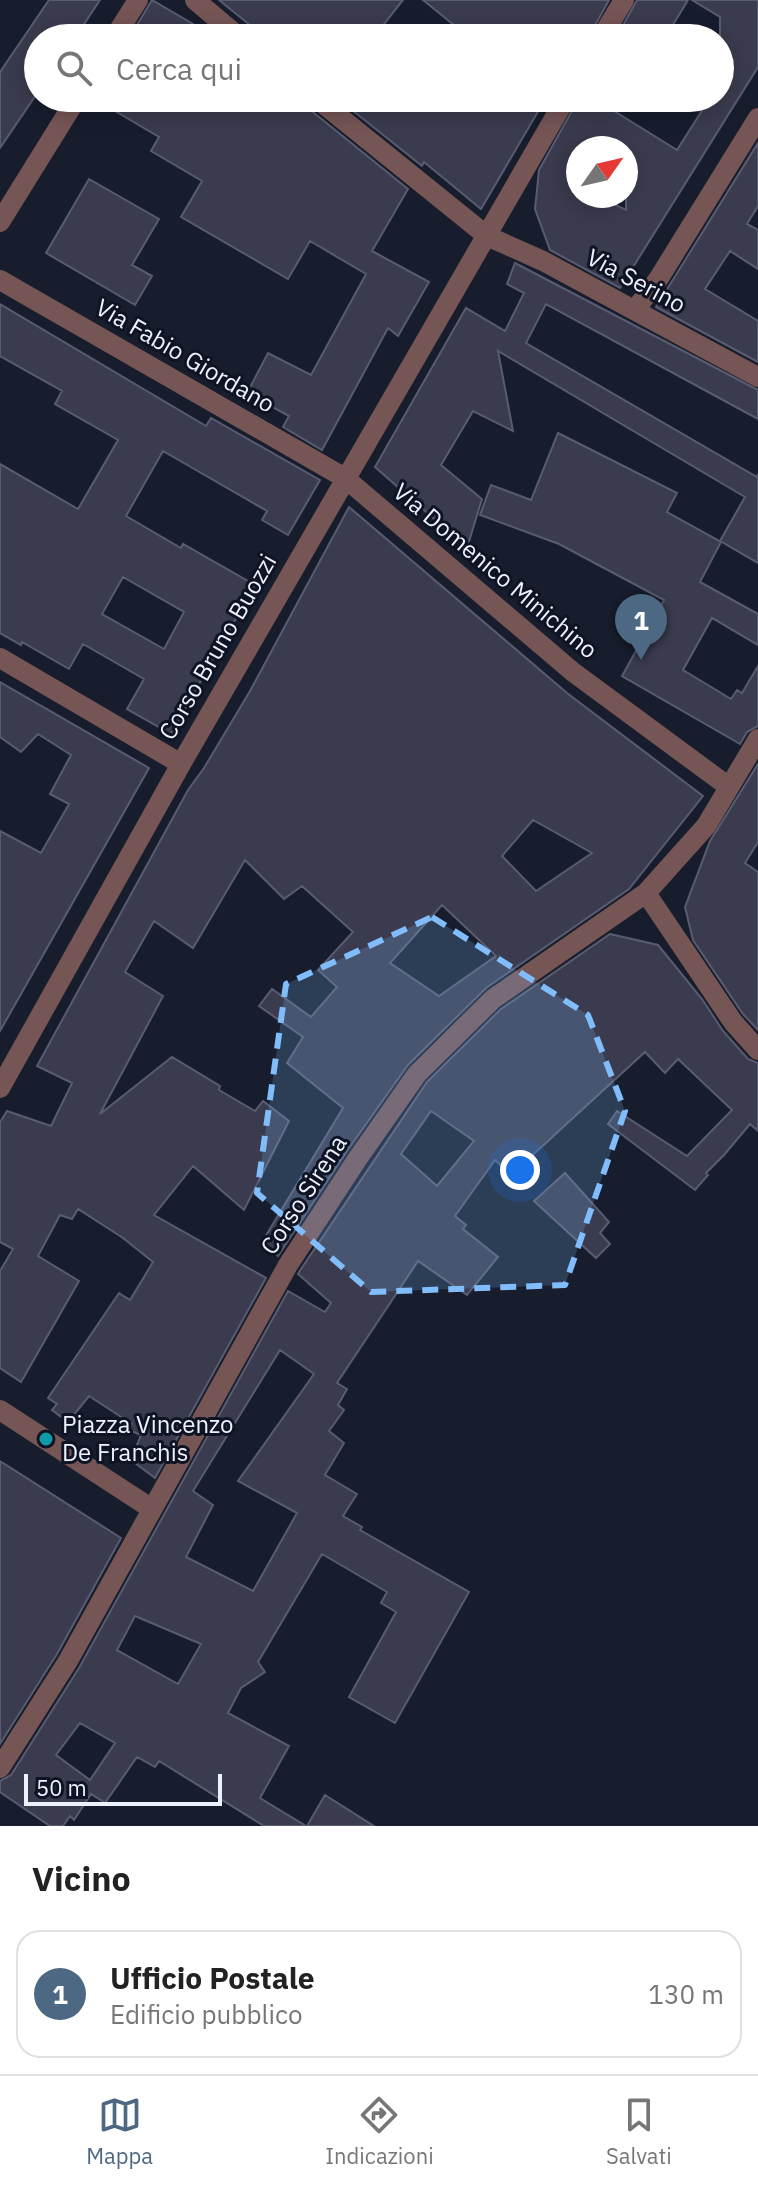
<!DOCTYPE html>
<html lang="it">
<head>
<meta charset="utf-8">
<style>
	:root { --surface:#fff; --page:#f2f2f2; --text:#222; --muted:#767676; --line:#e0e0e0; --accent:#4c6883 }
	body { margin:0; font-family:"IBM Plex Sans",sans-serif; background:var(--page); color:var(--text) }
	.compass { position:absolute; left:566px; top:136px; width:72px; height:72px; border-radius:50%; background:var(--surface); box-shadow:0 4px 20px #0003; rotate:56deg }
	.scale { position:absolute; left:24px; bottom:20px; width:198px; box-sizing:border-box; padding-left:8px; border:4px solid #ecf1fd; border-top:0; font-size:22px; line-height:28px; white-space:nowrap; color:#ecf1fd; -webkit-text-stroke:6px #0e1423; paint-order:stroke }
	.you { position:absolute; left:520px; top:1170px; width:28px; height:28px; margin:-20px; border:6px solid #fff; border-radius:50%; background:#1a73e8; box-shadow:0 0 0 12px #1a73e833 }
	.badge { display:grid; place-items:center; width:52px; height:52px; border-radius:50%; background:var(--accent); color:#fff; font-size:26px; font-weight:700 }
	.pin { position:absolute; translate:-50% -66px; filter:drop-shadow(0 2px 4px #0008) }
	.pin::after { content:''; position:absolute; top:42px; width:28px; height:24px; background:inherit; clip-path:polygon(0 0,100% 0,50% 100%) }
	.list { margin:0; padding:0; list-style:none }
	h2 { display:flex; justify-content:space-between; align-items:center; height:104px; margin:0; padding:0 32px; font-size:34px }
	h2 small { font-size:26px; font-weight:400; color:var(--muted) }
	.list li { display:grid; grid-template-columns:52px 1fr auto; gap:24px; align-items:center; box-sizing:border-box; height:128px; margin:0 16px 16px; padding:0 16px; border:2px solid var(--line); border-radius:24px }
	.list b { display:block; font-size:30px; white-space:nowrap }
	.list p { margin:0; font-size:26px; white-space:nowrap; color:var(--muted) }
	.list em { font-size:26px; font-style:normal; color:var(--muted) }
	.icon { flex:none; width:44px; height:44px; fill:none; stroke:currentColor; stroke-width:2; stroke-linecap:round; stroke-linejoin:round }
	.map { position:relative; flex:none; width:758px; height:1826px; overflow:hidden }
	.search { position:absolute; background:var(--surface); box-shadow:0 4px 20px #0003; left:24px; right:24px; top:24px; height:88px; display:flex; align-items:center; gap:20px; box-sizing:border-box; padding:0 28px; border-radius:44px; color:var(--muted); font-size:30px }
	.sheet { height:248px; background:var(--surface) }
	nav { display:flex; justify-content:space-around; align-items:center; box-sizing:border-box; height:112px; border-top:2px solid var(--line); background:var(--surface); font-size:22px; color:var(--muted) }
	nav a { display:grid; justify-items:center; gap:4px }
	nav .on { color:var(--accent) }
	.map>svg:first-child { display:block }
	.building { fill:#3a3b4e; stroke:#595b70; stroke-width:2; fill-rule:evenodd }
	.lines { fill:none; stroke-linecap:round; stroke-linejoin:round }
	.pedestrian { stroke:#765555; stroke-width:20 }
	.minor { stroke:#765555; stroke-width:20 }
	.marked { fill:#80bdfa; fill-opacity:0.2; stroke:#80bdfa; stroke-width:6; stroke-dasharray:16 10; stroke-linejoin:round }
	.culture-dot { fill:#0f9aa8; stroke:#0e1423; stroke-width:3 }
	.labels { text-anchor:middle; stroke-width:6; stroke-linejoin:round; paint-order:stroke }
	.street-label { font-size:24px; fill:#ecf1fd; stroke:#0e1423 }
	.poi-label { font-size:24px; fill:#ecf1fd; stroke:#0e1423; text-anchor:start }
</style>
</head>
<body>
<div class="map">
<svg width="758" height="1826" viewBox="0 0 758 1826">
	<rect width="100%" height="100%" fill="#171d2d"/>
	<path class="building" d="M49,0h51l-25,38h-37v54l-38,56v-76z
		M152,0l65,38h-88z
		M219,0h184l-30,38h-107z
		M423,0h186l-21,38h-118z
		M637,0h51l-23,38h-49z
		M692,0h66v67l-138,221 -70,-38 -15,-41 4,-39 40,-72h32l-5,8 71,44 33,-52h10v-18l8,-13 -8,-5v-45zM578,148h48v62l-29,-14h-19z
		M93,98h210l5,10 100,81 -36,62 57,31 -31,54 -10,-8 -66,122 -39,-23 6,-11 -42,-23 21,-40 43,22 55,-101 -56,-33 -22,38 -107,-62 21,-36 -51,-30 8,-14z
		M337,98h209l-65,111 -57,-47 -2,4z
		M758,143v63l-11,18 11,6v39l-28,-18 -25,38 53,32v41l-102,-55z
		M89,179l70,40 -27,46 20,11 -17,29 -89,-52z
		M515,263l243,127v29l-212,-115 -20,39 231,134 1,-3v89l-38,-22 25,-44 -247,-146 15,80 -40,-20 -32,54 41,34 -15,49 -92,-81 91,-159 39,23 19,-38 -17,-9z
		M0,304l206,122 5,-8 109,62 -32,55 -26,-15 5,-9 -104,-60 -37,65 55,32 2,-4 72,41 -84,149 -44,-25 17,-30 -61,-35 -14,25 -47,-27 -1,3 -21,-12v-169l78,45 40,-69 -63,-36 7,-13 -62,-35zM123,577l61,35 -20,37 -62,-35z
		M558,433l119,60 -10,19 54,30 -21,40 58,32v31l-46,-27 -29,52 48,29 6,-9 5,3 16,-27v60l-11,6 -7,12 -118,-68 42,-76 -105,-56 -79,-29 11,-30 40,15z
		M349,507l218,186 136,103 -74,93 -143,99 -78,77 -61,86 -69,105 -16,-14 81,-134 -56,-45 16,-26 -44,-31 13,-17 39,28 26,-30 -19,-17 35,-38 -51,-46 -18,13 -39,-39 -52,88 -39,-27 -29,51 38,24 -63,118 72,-57 48,29 -1,4 36,21 8,-10 26,20 -45,89 -51,-44 -39,49 112,63 -111,200 -24,-18 10,-25 -12,-5 3,-6 -43,-28 -21,26 -16,-12 5,-6 -9,-6 71,-105 11,7 23,-38 -30,-24 -45,-29 -6,10 -12,-4 -22,41 41,25 -58,101 -21,-14v-97l13,-22 -13,-7v-120l7,-11 44,15 21,-43 -35,-17 151,-276 16,-22 46,-77zM533,820l59,33 -56,38 -34,-35zM442,905l54,51 -57,40 -49,-33z
		M0,682l149,86 -149,263v-200l41,22 28,-49 -19,-10 21,-39 -33,-21 -17,18 -21,-15z
		M758,764v78l-13,21 13,9v158l-15,-16 -50,-74 -8,-33 25,-66z
		M610,934l48,11 44,54 21,32 25,28 10,4v68l-8,-7 -26,31 -18,18 2,2 -13,15 -87,-66 9,-13 70,45 45,-46 -54,-51 -13,14 -20,-21 -134,123 -16,-15 -40,56 11,9 -3,4 35,28 -31,38 -49,-34 -81,122 10,6 -9,16 6,5 -15,21 15,12 -19,32 32,19 -14,22 19,11 -2,3 109,62 -74,131 -46,-26 47,-85 -15,-9 6,-11 -65,-38 -64,108 7,10 -24,16 -13,25 61,33 -29,52 46,28h-42l-105,-65 -4,6 -18,-10 -32,46 -14,-9 -17,26 -4,-4 -7,10h-13l-50,-34v-11l11,-6 68,-107 209,-377 37,21 6,-9 -33,-29 1,-2 128,-190 74,-73zM431,1111l43,30 -37,45 -36,-32zM280,1350l34,24 -76,107 59,32 -44,78 -67,-34 27,-52 -20,-14zM135,1616l66,28 -23,40 -61,-34zM80,1723l35,20 -25,37 -34,-25z
		M565,1173l44,49 -9,11 10,11 -14,14 -62,-57z
		M0,1461l121,77 -64,116 -57,90z
		M325,1795l49,31h-67z"/>
	<g class="lines">
		<path class="pedestrian" d="M0,1410l152,99"/>
		<path class="minor" d="M195,0l45,38
			M114,38l24,-38
			M601,38l23,-38
			M316,98l171,138 56,25 215,116
			M0,222l77,-124
			M0,280l345,198 228,194 156,115
			M635,310l24,-32 99,-160
			M0,658l181,106
			M646,893l87,129 25,28
			M0,1088l181,-324 385,-666
			M0,1768l68,-107 220,-396 70,-107 59,-84 76,-75 153,-106 60,-67 52,-87"/>
	</g>
	<path class="marked" d="M432,917l156,98 37,96 -60,174 -194,7 -114,-99 29,-209z"/>
	<circle class="culture-dot" cx="46" cy="1439" r="8"/>
	<g class="labels">
		<g class="street-label">
			<text transform="translate(636 281) rotate(28)" y="8">Via Serino</text>
			<text transform="translate(185 356) rotate(30)" y="8">Via Fabio Giordano</text>
			<text transform="translate(495 571) rotate(40)" y="8">Via Domenico Minichino</text>
			<text transform="translate(218 647) rotate(-60)" y="8">Corso Bruno Buozzi</text>
			<text transform="translate(304 1195) rotate(-57)" y="8">Corso Sirena</text>
		</g>
		<g class="poi-label">
			<text x="62" y="1433">Piazza Vincenzo<tspan x="62" dy="28">De Franchis</tspan></text>
		</g>
	</g>
</svg>
<svg class="compass" viewBox="-18 -18 36 36"><path d="M0-13l5 13h-10z" fill="#e53935"/><path d="M0 13l5-13h-10z" fill="#767676"/></svg>
<div class="scale">50 m</div>
<div class="you"></div>
<div class="pin badge" style="left:641px;top:660px">1</div>
<div class="search"><svg class="icon" aria-label="search" viewBox="0 0 24 24"><circle cx="10" cy="10" r="6"/><path d="M15 15l6 6"/></svg>Cerca qui</div>
</div>
<section class="sheet">
<h2>Vicino<small></small></h2>
<ul class="list">
<li><span class="badge">1</span><div><b>Ufficio Postale</b><p>Edificio pubblico</p></div><em>130 m</em></li>
</ul>
</section>
<nav>
<a class="on"><svg class="icon" aria-label="map" viewBox="0 0 24 24"><path d="M3 6l6-2 6 2 6-2v14l-6 2-6-2-6 2zM9 4v14M15 6v14"/></svg>Mappa</a>
<a><svg class="icon" aria-label="directions" viewBox="0 0 24 24"><path d="M12 3l9 9-9 9-9-9zM9 14v-3h6M13 9l2 2-2 2"/></svg>Indicazioni</a>
<a><svg class="icon" aria-label="saved" viewBox="0 0 24 24"><path d="M7 4h10v16l-5-4-5 4z"/></svg>Salvati</a>
</nav>
</body>
</html>
